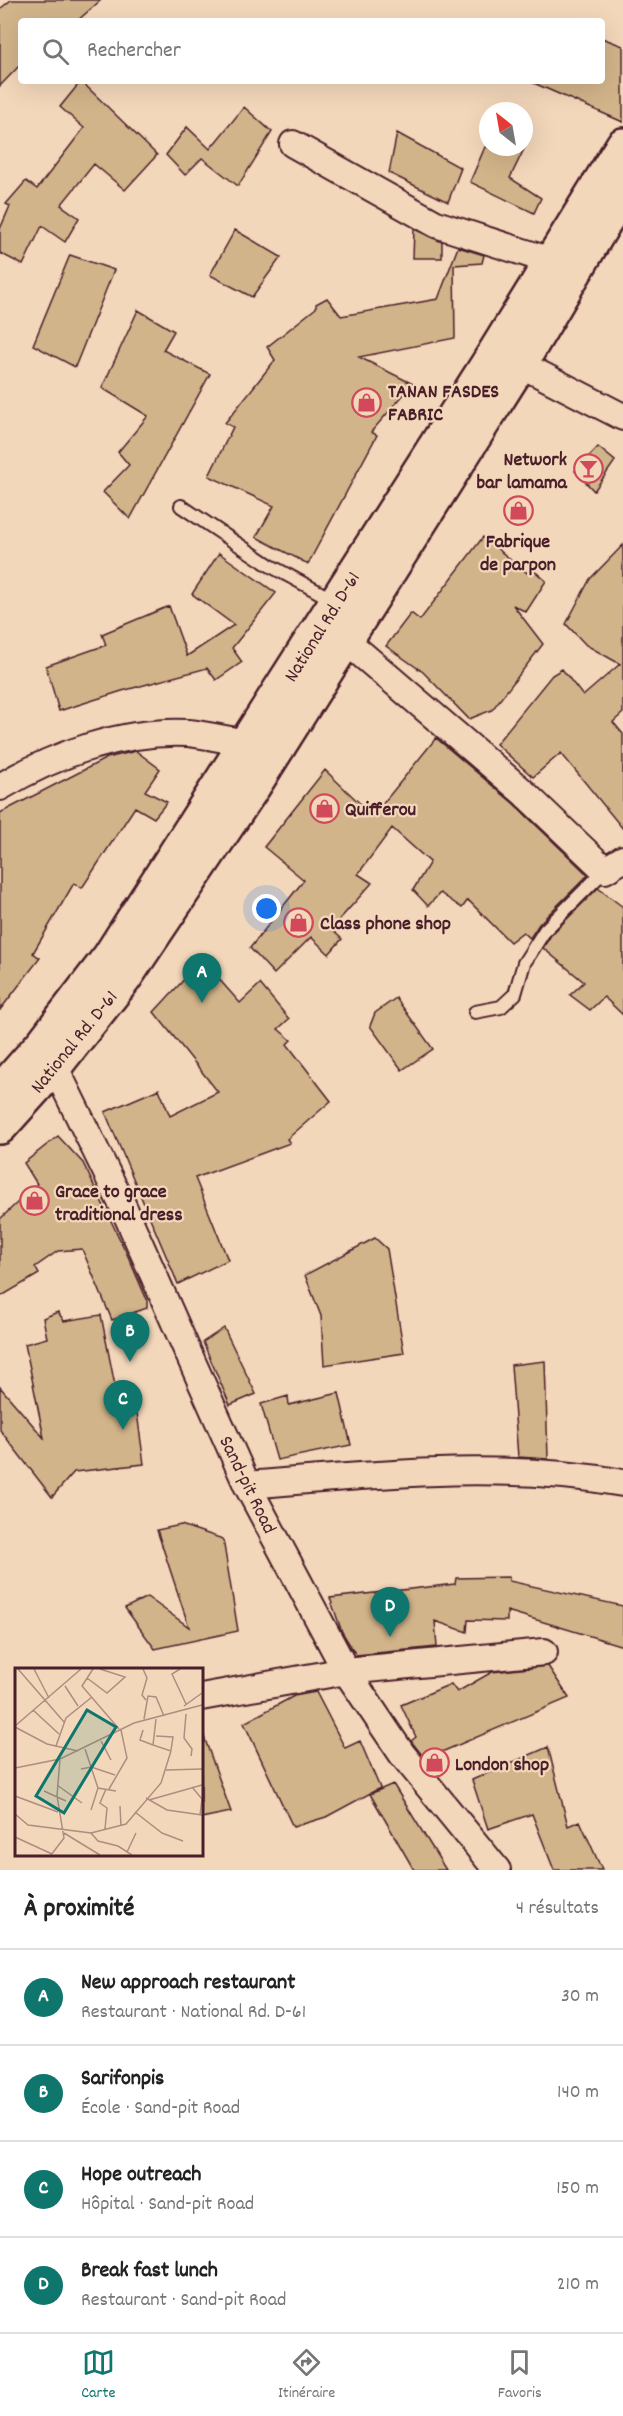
<!DOCTYPE html>
<html lang="fr">
<head>
<meta charset="utf-8">
<style>
	:root { --surface:#fff; --page:#f2f2f2; --text:#222; --muted:#767676; --line:#e0e0e0; --accent:#0f766e }
	body { margin:0; font-family:Dekko,sans-serif; background:var(--page); color:var(--text) }
	.compass { position:absolute; left:479px; top:102px; width:54px; height:54px; border-radius:50%; background:var(--surface); box-shadow:0 6px 24px #0002; rotate:329deg }
	.you { position:absolute; left:267px; top:909px; width:21px; height:21px; margin:-15px; border:4px solid #fff; border-radius:50%; background:#1a73e8; box-shadow:0 0 0 9px #1a73e833 }
	.badge { display:grid; place-items:center; width:39px; height:39px; border-radius:50%; background:var(--accent); color:#fff; font-size:20px; font-weight:700 }
	.pin { position:absolute; translate:-50% -50px; filter:drop-shadow(0 2px 3px #0008) }
	.pin::after { content:''; position:absolute; top:32px; width:21px; height:18px; background:inherit; clip-path:polygon(0 0,100% 0,50% 100%) }
	.list { margin:0; padding:0; list-style:none }
	h2 { display:flex; justify-content:space-between; align-items:center; height:78px; margin:0; padding:0 24px; font-size:26px }
	h2 small { font-size:20px; font-weight:400; color:var(--muted) }
	.list li { display:grid; grid-template-columns:39px 1fr auto; gap:18px; align-items:center; box-sizing:border-box; height:96px; padding:0 24px; border-top:2px solid var(--line) }
	.list b { display:block; font-size:22px; white-space:nowrap }
	.list p { margin:0; font-size:20px; white-space:nowrap; color:var(--muted) }
	.list em { font-size:20px; font-style:normal; color:var(--muted) }
	.icon { flex:none; width:33px; height:33px; fill:none; stroke:currentColor; stroke-width:2; stroke-linecap:round; stroke-linejoin:round }
	.map { position:relative; flex:none; width:623px; height:1870px; overflow:hidden }
	.search { position:absolute; background:var(--surface); box-shadow:0 6px 24px #0002; left:18px; right:18px; top:18px; height:66px; display:flex; align-items:center; gap:15px; box-sizing:border-box; padding:0 21px; border-radius:6px; color:var(--muted); font-size:22px }
	.sheet { height:462px; background:var(--surface) }
	nav { display:flex; justify-content:space-around; align-items:center; box-sizing:border-box; height:84px; border-top:2px solid var(--line); background:var(--surface); font-size:16px; color:var(--muted) }
	nav a { display:grid; justify-items:center; gap:3px }
	nav .on { color:var(--accent) }
	.map>svg:first-child { display:block }
	.building { fill:#d2b48a; stroke:#4a1f2b; stroke-width:1.5 }
	.lines { fill:none; stroke-linecap:round; stroke-linejoin:round }
	.lane-casing { stroke:#4a1f2b; stroke-width:16 }
	.street-casing { stroke:#4a1f2b; stroke-width:30 }
	.highway-casing { stroke:#4a1f2b; stroke-width:38 }
	.lane { stroke:#f3d7ba; stroke-width:12 }
	.street { stroke:#f3d7ba; stroke-width:26 }
	.highway { stroke:#f3d7ba; stroke-width:33 }
	.labels { text-anchor:middle; stroke-width:4.5; stroke-linejoin:round; paint-order:stroke }
	.poi-label { font-size:20px; font-weight:bold; fill:#4a1f2b; stroke:#f3d7ba; text-anchor:start }
	.street-label { font-size:20px; fill:#4a1f2b; stroke:#f3d7ba }
	.inset-road { fill:none; stroke:#af8d81; stroke-width:1.5 }
	.view { fill:#0f766e; fill-opacity:0.15; stroke:#0f766e; stroke-width:3 }
	.inset-edge { fill:none; stroke:#4a1f2b; stroke-width:3 }
</style>
</head>
<body>
<div class="map">
<svg width="623" height="1870" viewBox="0 0 623 1870">
	<rect width="100%" height="100%" fill="#f3d7ba"/>
	<filter id="ink" filterUnits="userSpaceOnUse"><feTurbulence type="fractalNoise" baseFrequency=".0167" numOctaves="2"/><feDisplacementMap in="SourceGraphic" scale="12" xChannelSelector="R" yChannelSelector="G"/><feConvolveMatrix kernelMatrix="1 2 1 2 8 2 1 2 1" color-interpolation-filters="sRGB"/></filter>
	<g filter="url(#ink)">
		<path class="building" d="M11,0h90l-24,21h-56v43l-21,22v-77z
			M602,38l21,8v76l-94,-41h73z
			M81,81l76,74 -32,35 -31,-26 -33,41 18,13 -14,24 -23,-16 -19,39 -23,-12v-24l10,-23 -4,-2 20,-23 11,8 47,-61 -24,-21z
			M244,107l28,25 -34,54 -36,-28 -17,17 -19,-20 21,-28 23,22z
			M397,133l64,35 -13,34 -59,-29z
			M485,147h40l-15,31 31,20 -7,15 -64,-31z
			M414,229l28,13v16h-29z
			M235,230l46,27 -29,40 -42,-22z
			M458,247l26,8 -2,8 -28,2 1,73 -96,19 54,27 -42,48 6,3 -69,129 -52,-27 18,-31 -65,-30 24,-49 -8,-4 50,-63 -8,-13 49,-39v-4l11,-6 14,18 97,-17z
			M70,255l44,15 -39,97 -42,-22z
			M138,310l36,21 -11,19 47,24 -80,145 -27,-27 26,-27 -11,-13 30,-36 -46,-28z
			M598,447l17,14 -21,30 -19,-20z
			M483,537l44,36 4,-5 15,13 -20,31 -13,-7 30,39 -51,66 -23,9 -46,-47 -37,-26 25,-33 9,7z
			M623,545v168l-10,9 10,12v95l-62,-76 -28,24 -37,-33 56,-69 10,-6 21,27 37,-32 -34,-19 -20,-21 24,-45z
			M219,553l57,40 -44,55 10,14 -26,18 -9,-12 -85,23 -63,20 -13,-45 60,-21 -4,-11 67,-28 18,50 47,-31 -42,-31z
			M436,738l77,65 75,72 -49,49 -9,14 -7,-6 -13,10 -42,-42 -6,8 -22,-15 -12,13 -15,-16 17,-28 -38,-34 -34,46 14,9 -41,46 11,10 -13,15 -18,-17 -37,37 -24,-26 54,-68 -40,-33 61,-77 48,46z
			M136,751l24,18 -15,22 22,11 -13,16 -19,-11 -53,81 -8,-5 -41,70 7,5 -40,52v-197l107,-55z
			M598,888l25,19v108l-19,-18 -14,13 -20,-15 14,-13 -41,-34 8,-13z
			M202,960l38,43 20,-19 29,35 -11,10 13,11 -4,4 44,57 -44,38 3,4 -95,35 33,82 -50,24 -73,-172 54,-23 11,27 48,-24 -64,-80z
			M396,998l37,51 -31,21 -32,-44 5,-13z
			M58,1136l25,27 44,91 20,46v8l-35,12 -30,-71 -24,2 -23,16 4,7 -39,23v-78l37,-35 -13,-21z
			M375,1238l12,11 17,104 -80,12 -3,-49 -16,-41z
			M58,1312l6,9 37,-6 17,86 17,-3 9,66 -70,8 -22,25 -52,-67v-43l44,51 -19,-94 22,-6 -4,-20z
			M224,1328l32,66 -26,11 -27,-63z
			M545,1361l3,98 -30,-2 -7,-92z
			M339,1393l12,52 -74,15 -16,-56 27,-8 1,9z
			M181,1525l42,14 15,92 -83,18 -30,-41 22,-11 42,30 -32,-97z
			M509,1577v4l114,25v40l-116,-35v10l-39,-1 -1,12 -32,-11 2,26 -81,8 -14,-23 -12,-34 125,-14 1,-6z
			M548,1666l21,32 -144,61 -14,-18 5,-4 -15,-32 50,-21 6,8 35,-20z
			M316,1692l29,56 15,-7 20,47 -54,29 -33,10 -49,-104 50,-27z
			M203,1734l28,78 -30,6v-83z
			M548,1747l20,79 12,-5 22,49h-48l-22,-56 -44,15 -16,-49z
			M393,1784l53,86h-32l-44,-76z"/>
		<g class="lines">
			<defs>
				<path id="lane" d="M181,506l88,59 66,36
					M475,1012l26,-5 14,-13 9,-31 21,-33 60,-60"/>
				<path id="street" d="M293,144l143,80 115,37
					M520,364l103,53
					M344,639l179,153 82,78 18,-11
					M0,787c55,-33 123,-57 188,-54 19,2 40,7 59,10
					M47,1051l75,153 125,281 99,186 56,83 95,116
					M247,1485c125,-10 252,-24 376,-2
					M201,1697l145,-26 198,-19"/>
				<path id="highway" d="M0,1092l43,-49 67,-87 379,-594 134,-217
					M0,1127l55,-61 69,-87 129,-192 267,-423 103,-173"/>
			</defs>
			<use href="#lane" class="lane-casing"/>
			<use href="#street" class="street-casing"/>
			<use href="#highway" class="highway-casing"/>
			<use href="#lane" class="lane"/>
			<use href="#street" class="street"/>
			<use href="#highway" class="highway"/>
		</g>
	</g>
	<defs>
		<symbol id="shop-ring" viewBox="-11 -11 22 22"><circle r="9.5" fill="#f3d7ba" stroke="#d1495b" stroke-width="1.5"/><path d="M-5-2.5h2.3a2.7 3.5 0 0 1 5.4 0H5L5.5 6h-11ZM-1.5-2.5h3a1.5 2.3 0 0 0-3 0Z" fill="#d1495b"/></symbol>
		<symbol id="bar-ring" viewBox="-11 -11 22 22"><circle r="9.5" fill="#f3d7ba" stroke="#d1495b" stroke-width="1.5"/><path d="M-6-5H6L.8 .8V4.5H3.5V6h-7V4.5H-.8V.8Z" fill="#d1495b"/></symbol>
	</defs>
	<g fill-rule="evenodd">
		<use href="#shop-ring" x="350" y="386" width="33" height="33"/>
		<use href="#bar-ring" x="572" y="452" width="33" height="33"/>
		<use href="#shop-ring" x="502" y="494" width="33" height="33"/>
		<use href="#shop-ring" x="308" y="792" width="33" height="33"/>
		<use href="#shop-ring" x="282" y="906" width="33" height="33"/>
		<use href="#shop-ring" x="18" y="1184" width="33" height="33"/>
		<use href="#shop-ring" x="418" y="1746" width="33" height="33"/>
	</g>
	<g class="labels">
		<g class="poi-label">
			<text x="388" y="397">TANAN FASDES<tspan x="388" dy="23">FABRIC</tspan></text>
			<text x="567" y="465" text-anchor="end">Network<tspan x="567" dy="23">bar lamama</tspan></text>
			<text x="518" y="547" text-anchor="middle">Fabrique<tspan x="518" dy="23">de parpon</tspan></text>
			<text x="345" y="815">Quifferou</text>
			<text x="320" y="929">Class phone shop</text>
			<text x="55" y="1197">Grace to grace<tspan x="55" dy="23">traditional dress</tspan></text>
			<text x="455" y="1770">London shop</text>
		</g>
		<g class="street-label">
			<text transform="translate(321 626) rotate(-58)" y="7">National Rd. D-61</text>
			<text transform="translate(73 1041) rotate(-51)" y="7">National Rd. D-61</text>
			<text transform="translate(249 1484) rotate(64)" y="7">Sand-pit Road</text>
		</g>
	</g>
	<g transform="translate(15 1668)">
		<rect width="188" height="188" fill="#f3d7ba"/>
		<path class="inset-road" d="M3,1l46,53M19,1l15,29M78,1l-11,17 37,43M128,1l4,9 -5,17 4,5M165,1l-8,5 14,30M72,10l20,15 18,-16 -25,-8M50,18l13,20M169,38l18,-13M18,42l26,24M171,46l-2,24 8,11 -1,7M129,51l4,-23 8,1 8,19M0,58l66,-57M0,59l32,17 31,7M128,62l-3,10 13,5M141,68l17,1 -2,13M86,73l10,19M41,78l10,-28 26,-21M70,81l6,18 24,8M0,100l45,-9 74,-36 68,-18M66,101l10,-2 7,21 18,3M151,102l36,-1M42,117l25,18M177,119l10,12 -2,16M94,121l18,-31 -6,-28M29,123l22,10M0,128l43,16M131,130l21,12 35,5M134,132l53,-15M105,138l1,20M76,142l7,-22M120,144l27,21 21,8M0,146l13,11 63,8 7,8 20,5 14,9M90,161l2,-21 -7,-5 6,-14M49,165l36,22M76,165l35,-9 35,-41 10,-32 -18,-6 3,-26M0,169l37,17M112,184l9,-19M36,187l13,-17 -7,-42 3,-37"/>
		<path class="view" d="M72,42l29,17 -52,86 -28,-17z"/>
		<rect width="188" height="188" class="inset-edge"/>
	</g>
</svg>
<svg class="compass" viewBox="-18 -18 36 36"><path d="M0-13l5 13h-10z" fill="#e53935"/><path d="M0 13l5-13h-10z" fill="#767676"/></svg>
<div class="you"></div>
<div class="pin badge" style="left:202px;top:1003px">A</div>
<div class="pin badge" style="left:130px;top:1362px">B</div>
<div class="pin badge" style="left:123px;top:1430px">C</div>
<div class="pin badge" style="left:390px;top:1637px">D</div>
<div class="search"><svg class="icon" aria-label="search" viewBox="0 0 24 24"><circle cx="10" cy="10" r="6"/><path d="M15 15l6 6"/></svg>Rechercher</div>
</div>
<section class="sheet">
<h2>À proximité<small>4 résultats</small></h2>
<ul class="list">
<li><span class="badge">A</span><div><b>New approach restaurant</b><p>Restaurant · National Rd. D-61</p></div><em>30 m</em></li>
<li><span class="badge">B</span><div><b>Sarifonpis</b><p>École · Sand-pit Road</p></div><em>140 m</em></li>
<li><span class="badge">C</span><div><b>Hope outreach</b><p>Hôpital · Sand-pit Road</p></div><em>150 m</em></li>
<li><span class="badge">D</span><div><b>Break fast lunch</b><p>Restaurant · Sand-pit Road</p></div><em>210 m</em></li>
</ul>
</section>
<nav>
<a class="on"><svg class="icon" aria-label="map" viewBox="0 0 24 24"><path d="M3 6l6-2 6 2 6-2v14l-6 2-6-2-6 2zM9 4v14M15 6v14"/></svg>Carte</a>
<a><svg class="icon" aria-label="directions" viewBox="0 0 24 24"><path d="M12 3l9 9-9 9-9-9zM9 14v-3h6M13 9l2 2-2 2"/></svg>Itinéraire</a>
<a><svg class="icon" aria-label="saved" viewBox="0 0 24 24"><path d="M7 4h10v16l-5-4-5 4z"/></svg>Favoris</a>
</nav>
</body>
</html>
